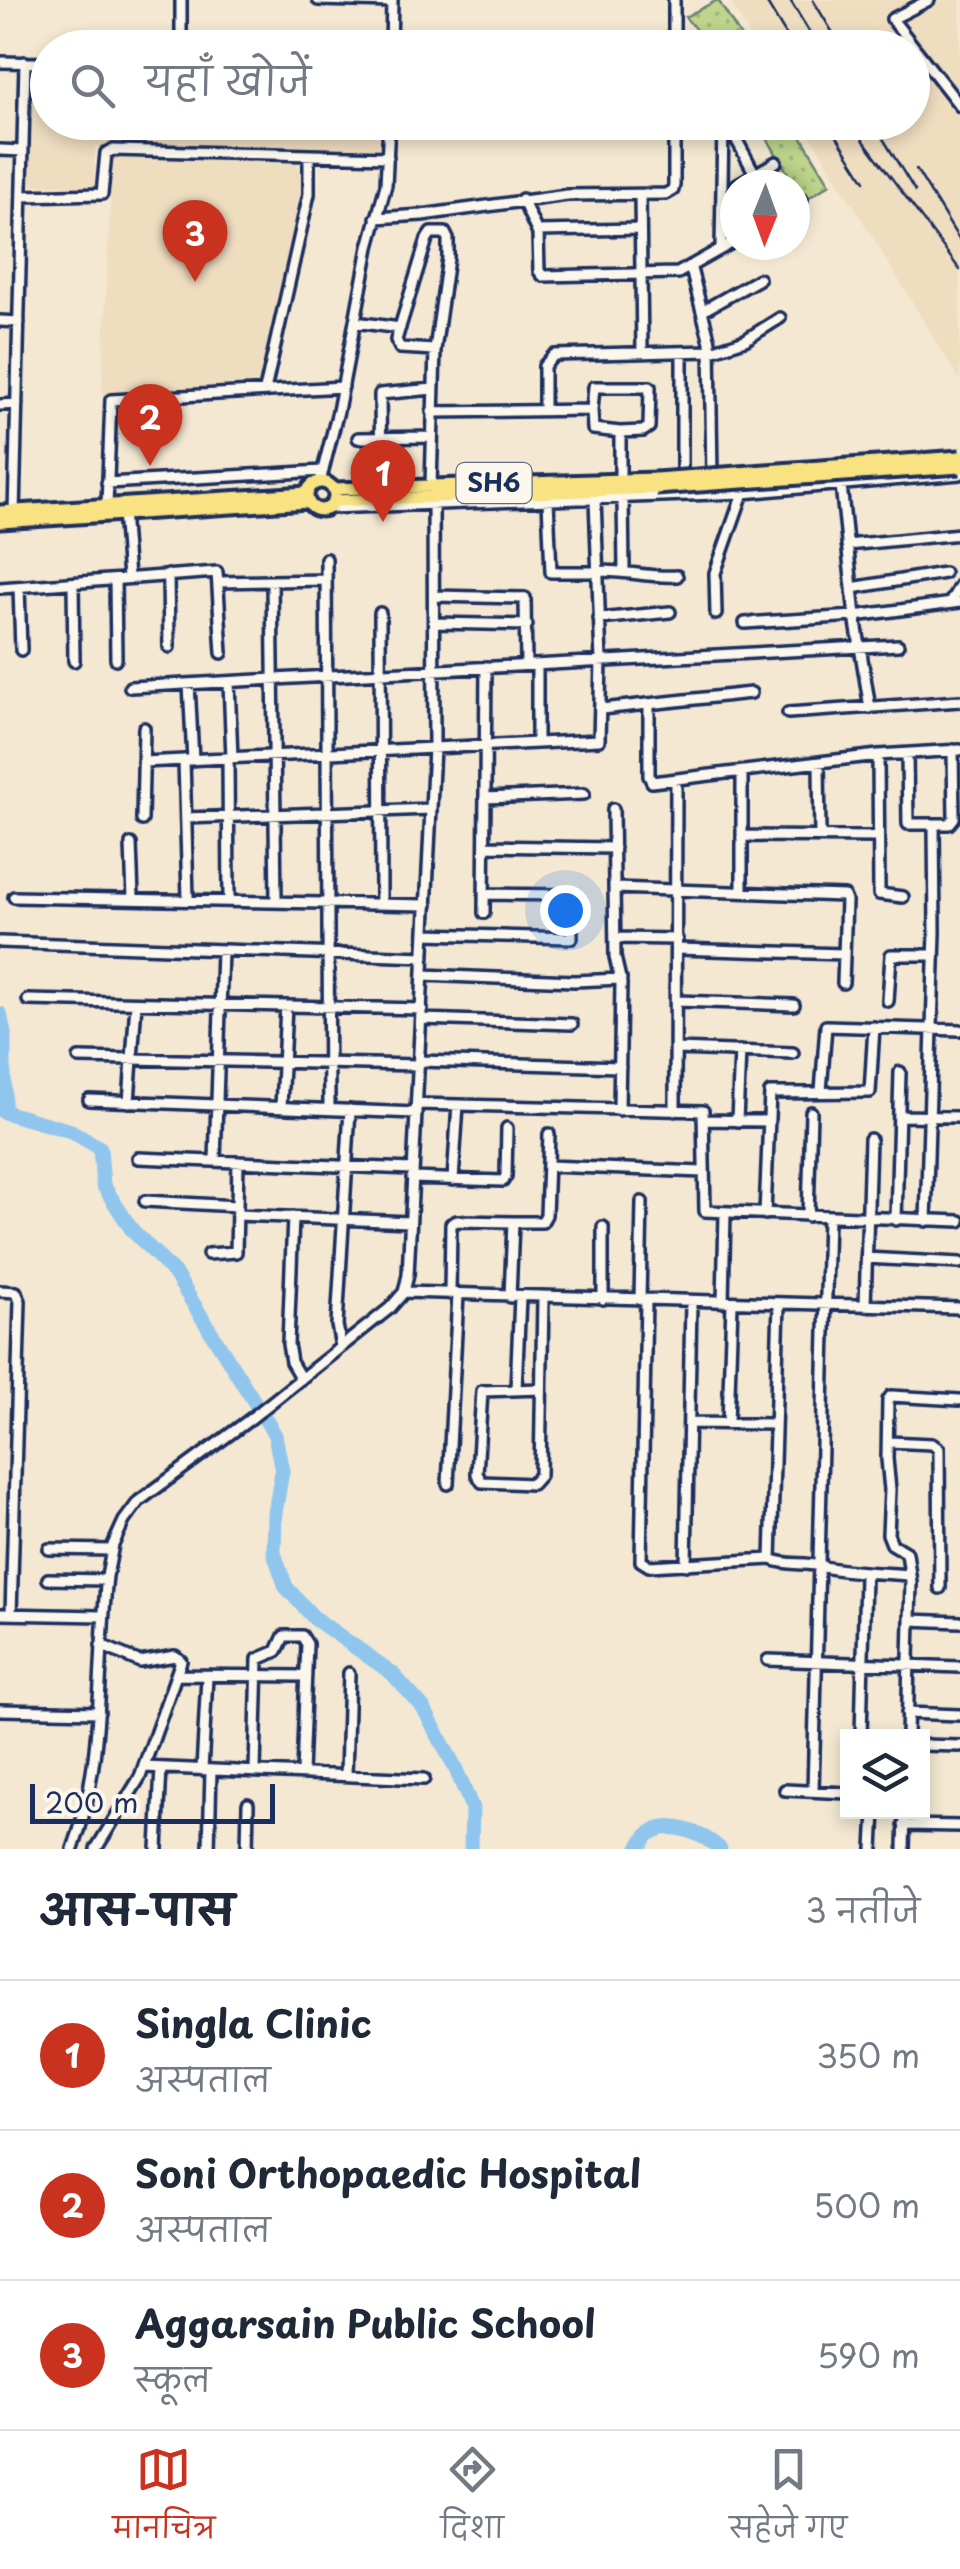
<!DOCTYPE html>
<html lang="hi">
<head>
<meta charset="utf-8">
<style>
	:root { --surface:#fff; --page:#f6f6f7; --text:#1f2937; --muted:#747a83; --line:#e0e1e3; --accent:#c8321e }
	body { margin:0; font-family:"Playpen Sans","Playpen Sans Deva",sans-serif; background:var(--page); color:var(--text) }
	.controls { position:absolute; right:30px; bottom:30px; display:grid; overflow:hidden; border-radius:0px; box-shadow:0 5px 15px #0003 }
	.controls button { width:90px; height:90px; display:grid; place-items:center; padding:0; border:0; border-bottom:2px solid var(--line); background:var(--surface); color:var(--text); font:50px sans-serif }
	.compass { position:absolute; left:720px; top:170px; width:90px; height:90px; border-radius:50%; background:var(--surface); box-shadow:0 5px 15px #0003; rotate:181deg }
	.scale { position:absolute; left:30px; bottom:25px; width:245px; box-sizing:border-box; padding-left:10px; border:5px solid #1b2f5e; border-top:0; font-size:28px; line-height:35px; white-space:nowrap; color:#1b2f5e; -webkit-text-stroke:8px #fbf7ec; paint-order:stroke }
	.you { position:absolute; left:565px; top:910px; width:35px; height:35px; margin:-25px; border:8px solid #fff; border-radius:50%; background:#1a73e8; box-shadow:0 0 0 15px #1a73e833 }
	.badge { display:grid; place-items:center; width:65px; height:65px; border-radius:50%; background:var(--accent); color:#fff; font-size:32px; font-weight:700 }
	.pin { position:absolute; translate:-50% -82px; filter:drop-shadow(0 2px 5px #0008) }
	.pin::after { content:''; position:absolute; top:52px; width:35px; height:30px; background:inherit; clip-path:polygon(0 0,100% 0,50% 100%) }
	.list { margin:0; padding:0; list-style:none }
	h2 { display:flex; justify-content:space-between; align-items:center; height:130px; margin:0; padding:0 40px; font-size:42px }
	h2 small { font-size:32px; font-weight:400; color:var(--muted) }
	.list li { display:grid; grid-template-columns:65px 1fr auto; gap:30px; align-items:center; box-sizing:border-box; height:150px; padding:0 40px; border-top:2px solid var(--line) }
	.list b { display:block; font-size:38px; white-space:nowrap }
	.list p { margin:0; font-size:32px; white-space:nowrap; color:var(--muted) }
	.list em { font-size:32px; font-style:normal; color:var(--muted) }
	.icon { flex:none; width:55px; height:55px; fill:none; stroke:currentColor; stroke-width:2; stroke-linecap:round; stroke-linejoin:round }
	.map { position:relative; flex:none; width:960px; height:1849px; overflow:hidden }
	.search { position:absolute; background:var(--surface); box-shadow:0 5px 15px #0003; left:30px; right:30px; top:30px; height:110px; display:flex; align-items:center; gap:25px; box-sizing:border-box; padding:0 35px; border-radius:55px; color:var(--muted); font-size:38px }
	.sheet { height:580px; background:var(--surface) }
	nav { display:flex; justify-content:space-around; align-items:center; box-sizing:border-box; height:140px; border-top:2px solid var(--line); background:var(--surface); font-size:28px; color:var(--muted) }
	nav a { display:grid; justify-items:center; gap:5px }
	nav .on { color:var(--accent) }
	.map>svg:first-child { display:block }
	.built { fill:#efddc0 }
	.park { fill:url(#park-dots); stroke:#6c8274; stroke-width:2.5 }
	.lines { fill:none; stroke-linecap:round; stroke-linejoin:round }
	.river { stroke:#90c6ee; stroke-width:15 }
	.minor-casing { stroke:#1b2f5e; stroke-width:16 }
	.major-casing { stroke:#1b2f5e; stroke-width:19 }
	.minor { stroke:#fbf7ec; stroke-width:9 }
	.major { stroke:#f8e281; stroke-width:11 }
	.rail { stroke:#1b2f5e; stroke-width:2.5 }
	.major-bridge-casing { stroke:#1b2f5e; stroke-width:19; stroke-linecap:butt }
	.major-bridge { stroke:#f8e281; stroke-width:11 }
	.labels { text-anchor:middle; stroke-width:9; stroke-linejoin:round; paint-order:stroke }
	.shield { fill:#fbf7ec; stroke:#5e6b89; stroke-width:2.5 }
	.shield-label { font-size:25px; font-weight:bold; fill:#1b2f5e }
</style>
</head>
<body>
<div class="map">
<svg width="960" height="1849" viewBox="0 0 960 1849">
	<defs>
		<pattern id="park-dots" width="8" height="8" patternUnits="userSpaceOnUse" patternTransform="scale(2.5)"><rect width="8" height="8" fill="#bed58b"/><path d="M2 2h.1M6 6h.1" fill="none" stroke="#a3b77a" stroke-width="1.8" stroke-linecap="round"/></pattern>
	</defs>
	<rect width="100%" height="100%" fill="#f4e8d2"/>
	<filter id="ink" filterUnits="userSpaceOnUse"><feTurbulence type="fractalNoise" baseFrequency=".01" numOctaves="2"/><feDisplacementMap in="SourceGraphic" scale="20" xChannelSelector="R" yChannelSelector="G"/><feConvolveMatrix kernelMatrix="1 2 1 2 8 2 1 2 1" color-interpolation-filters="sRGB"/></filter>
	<g filter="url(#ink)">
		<path class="built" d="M729,0h231v381l-157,-258 109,-1v-74l-155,-1z
			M33,70h14l1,52 338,1v29l-291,-6 -1,40 -64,-1z
			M112,156l185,6 7,18 -43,205 -159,9z"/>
		<path class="park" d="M718,0l29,47h-36l-26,-30z
			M758,123h35l37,61 -26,17z"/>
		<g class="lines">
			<path class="river" d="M0,1014l4,19v79l67,19 29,17 3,37 29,45 43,44 100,161 7,36 -7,42 -1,40 12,34 28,31 78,55 32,36 31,58 17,41 -1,41
				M638,1849c4,-5 6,-11 10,-14 21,-17 56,-1 72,14"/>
			<defs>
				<path id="minor" d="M318,0l74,2
					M674,0v48
					M929,0l-37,19 68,87
					M181,48v-48
					M391,48l1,-48
					M0,62l48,1
					M727,122l28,52
					M0,150l23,1
					M736,185l40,-23
					M640,195l2,156
					M22,196l80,-2 4,-41 7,-3 275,7
					M522,199l16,35 1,37 4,5 135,-3 57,-32
					M795,203l7,-4
					M376,218l46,-3 145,-20 99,-1 7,-4 1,-5v-63
					M537,231l103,-2
					M721,249l2,-127
					M691,269l19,73 2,136
					M704,310l55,-31
					M0,321l19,1
					M355,322l45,6
					M265,390l44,-196v-39
					M0,405l17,-1
					M544,410v-44l10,-11 157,-4 34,-11 35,-22
					M592,410l1,19 27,3
					M432,412l160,-2 2,-23h56l-1,40 -6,4 -23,1v47
					M358,438l74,-1
					M682,479v-127
					M320,482l18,-71 31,-164 17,-62 3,-63
					M107,483l216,-12
					M431,485l4,-135 13,-92v-19l-3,-6h-14l-4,6 -31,101 4,8 35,2
					M841,485l14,131 15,92
					M381,487l-1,-93 53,-5
					M623,498l1,72
					M548,500l3,72h46
					M107,505l4,-105 232,-13
					M329,508l414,-15 217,-19
					M123,511l5,67
					M14,514l11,-452
					M847,545l113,-11
					M326,559l3,550
					M597,571c28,-1 52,7 80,5
					M168,575l1,72
					M115,580l1,79
					M272,581l4,320
					M219,582l107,-2
					M73,584l1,77
					M19,587l2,63
					M0,588l217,-16 5,81
					M852,588l92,-15
					M434,596l91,2 1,67
					M950,603l10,-18
					M380,613l1,291
					M716,614l-1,-41 28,-80
					M599,619l71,-7
					M434,623l93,2
					M745,623l110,-7 105,-14
					M537,665v78
					M229,682l3,76
					M189,684l4,76
					M130,687l768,-42
					M649,706v70l3,6 226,-27 82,-5
					M601,709l150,-16
					M788,713l172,-12
					M907,754l1,70h41l5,-6 -1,-68
					M878,755l1,139 24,3
					M228,758l1,141
					M184,760l4,138
					M143,762l456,-22 2,-79 -6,-162
					M819,763l1,73
					M742,772v119
					M485,798l99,-4
					M613,809l2,148 6,26 -2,127
					M186,818l245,-9
					M142,820l2,-92
					M742,836l135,1
					M131,844l2,54
					M485,846l129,2
					M615,888l229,8 2,5 -3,82
					M14,897l413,8
					M484,913l2,-246
					M425,934l147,4 -1,-43 -87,-1
					M615,938l62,1
					M0,942l424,15
					M677,949l167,5
					M423,975l151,6 47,-2
					M28,1000l394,9
					M677,1001l117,4
					M888,1001l3,-46h43
					M421,1019l151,5
					M676,1049l117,4
					M79,1058l340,7
					M419,1061l201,6
					M821,1091l5,-65 134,4
					M89,1100l327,13
					M129,1102l7,-99
					M417,1104l286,7 2,100 255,10
					M281,1107l5,-101
					M675,1111l1,-331
					M899,1116l61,1
					M705,1120l63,1
					M737,1121l3,-70
					M138,1158l274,11
					M215,1161l7,-210
					M548,1166l155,6
					M412,1178l91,3 3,-5 1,-48
					M453,1180l5,-75
					M145,1201l92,5
					M765,1214l5,-121 100,-1 4,-65
					M237,1215l173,7
					M808,1216l3,-104
					M293,1217l-5,127 3,18 10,17
					M896,1220l4,-148
					M926,1221l9,-289 -1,-107
					M208,1254l28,-2 2,-90
					M866,1258l94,5
					M0,1291l16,1 4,9 -9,313
					M404,1292l556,16
					M450,1294l1,-70 6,-3 56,1
					M510,1297l3,-75h29l4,-7 3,-81
					M603,1299v-72
					M640,1300l2,-98
					M646,1300l-5,261 8,5 122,-7c16,7 31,3 48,7 30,7 58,6 89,9
					M723,1302l2,-89
					M865,1306l5,-167
					M341,1347l-4,-22 13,-215
					M516,1389l4,-92
					M541,1389l-59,2 -5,83 5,8 50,2 8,-9 3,-177
					M689,1423l85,1
					M728,1423l4,-120
					M889,1442l43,2 7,5 1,139
					M448,1484l10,-189
					M49,1549l63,1
					M771,1559l8,-255
					M686,1565l5,-263
					M48,1579l58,1
					M0,1614l102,2
					M910,1620l50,2
					M768,1660l192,7
					M176,1675l130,1
					M0,1710l99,2
					M907,1713l53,2
					M861,1736l4,-161
					M907,1736l4,-154 -4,-29 -15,-9 -4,-10 2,-44 -3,-31 1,-59 3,-4 69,4
					M922,1745l38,1
					M144,1767l280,12
					M202,1770l5,-93
					M255,1771l3,-112 19,-8 7,-15h18l5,8 -5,129
					M346,1775l3,-102
					M785,1790l63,3
					M813,1791l15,-574
					M904,1825l56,1
					M73,1849c32,-88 24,-181 34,-273l6,-31 11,-24 15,-20 110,-81 141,-112 14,-16 4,-17 26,-527 -1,-253
					M96,1849l44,-72 41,-116 -6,-5 -35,6 -39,-17
					M157,1849l4,-81
					M209,1849l2,-79
					M247,1849l1,-45
					M873,1849l2,-38
					M904,1849l1,-38"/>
				<path id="major" d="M307 496a14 14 0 1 1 28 0a14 14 0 1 1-28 0Z
					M333,489l323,-10
					M334,501l322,-13
					M0,512l307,-19
					M0,522l308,-20"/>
			</defs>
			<use href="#minor" class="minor-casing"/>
			<use href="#major" class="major-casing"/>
			<use href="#minor" class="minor"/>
			<use href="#major" class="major"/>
			<path class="rail" d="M765,0l29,48
				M790,0l29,48
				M813,0l29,48
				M828,122l37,59
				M850,122l110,148
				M873,122l42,69
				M916,169l44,72"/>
			<defs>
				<path id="major-bridge" d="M656,479l304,-22
					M656,488l304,-21"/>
			</defs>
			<use href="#major-bridge" class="major-bridge-casing"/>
			<use href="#major-bridge" class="major-bridge"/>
		</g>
	</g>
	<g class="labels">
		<rect class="shield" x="456.5" y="463" width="75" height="40" rx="8"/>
		<g class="shield-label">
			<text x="494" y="492">SH6</text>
		</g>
	</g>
</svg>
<div class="controls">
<button><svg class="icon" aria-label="layers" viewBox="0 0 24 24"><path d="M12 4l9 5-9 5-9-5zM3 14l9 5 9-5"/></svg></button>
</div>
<svg class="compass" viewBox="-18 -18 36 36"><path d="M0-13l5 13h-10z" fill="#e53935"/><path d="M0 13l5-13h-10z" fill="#747a83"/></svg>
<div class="scale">200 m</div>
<div class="you"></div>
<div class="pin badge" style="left:383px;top:522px">1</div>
<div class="pin badge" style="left:150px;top:466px">2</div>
<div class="pin badge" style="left:195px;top:282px">3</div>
<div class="search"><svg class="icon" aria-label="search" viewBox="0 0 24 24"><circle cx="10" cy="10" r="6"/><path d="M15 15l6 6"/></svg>यहाँ खोजें</div>
</div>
<section class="sheet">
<h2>आस-पास<small>3 नतीजे</small></h2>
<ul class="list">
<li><span class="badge">1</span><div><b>Singla Clinic</b><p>अस्पताल</p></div><em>350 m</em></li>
<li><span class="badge">2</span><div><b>Soni Orthopaedic Hospital</b><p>अस्पताल</p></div><em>500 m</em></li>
<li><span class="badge">3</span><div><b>Aggarsain Public School</b><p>स्कूल</p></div><em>590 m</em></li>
</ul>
</section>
<nav>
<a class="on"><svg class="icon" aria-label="map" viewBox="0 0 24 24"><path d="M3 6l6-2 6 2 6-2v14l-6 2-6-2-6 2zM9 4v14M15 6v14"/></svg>मानचित्र</a>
<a><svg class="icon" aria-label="directions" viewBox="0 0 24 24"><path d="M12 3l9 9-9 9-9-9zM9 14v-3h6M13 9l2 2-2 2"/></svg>दिशा</a>
<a><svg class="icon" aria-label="saved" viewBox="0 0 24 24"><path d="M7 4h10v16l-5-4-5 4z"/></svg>सहेजे गए</a>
</nav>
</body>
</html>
